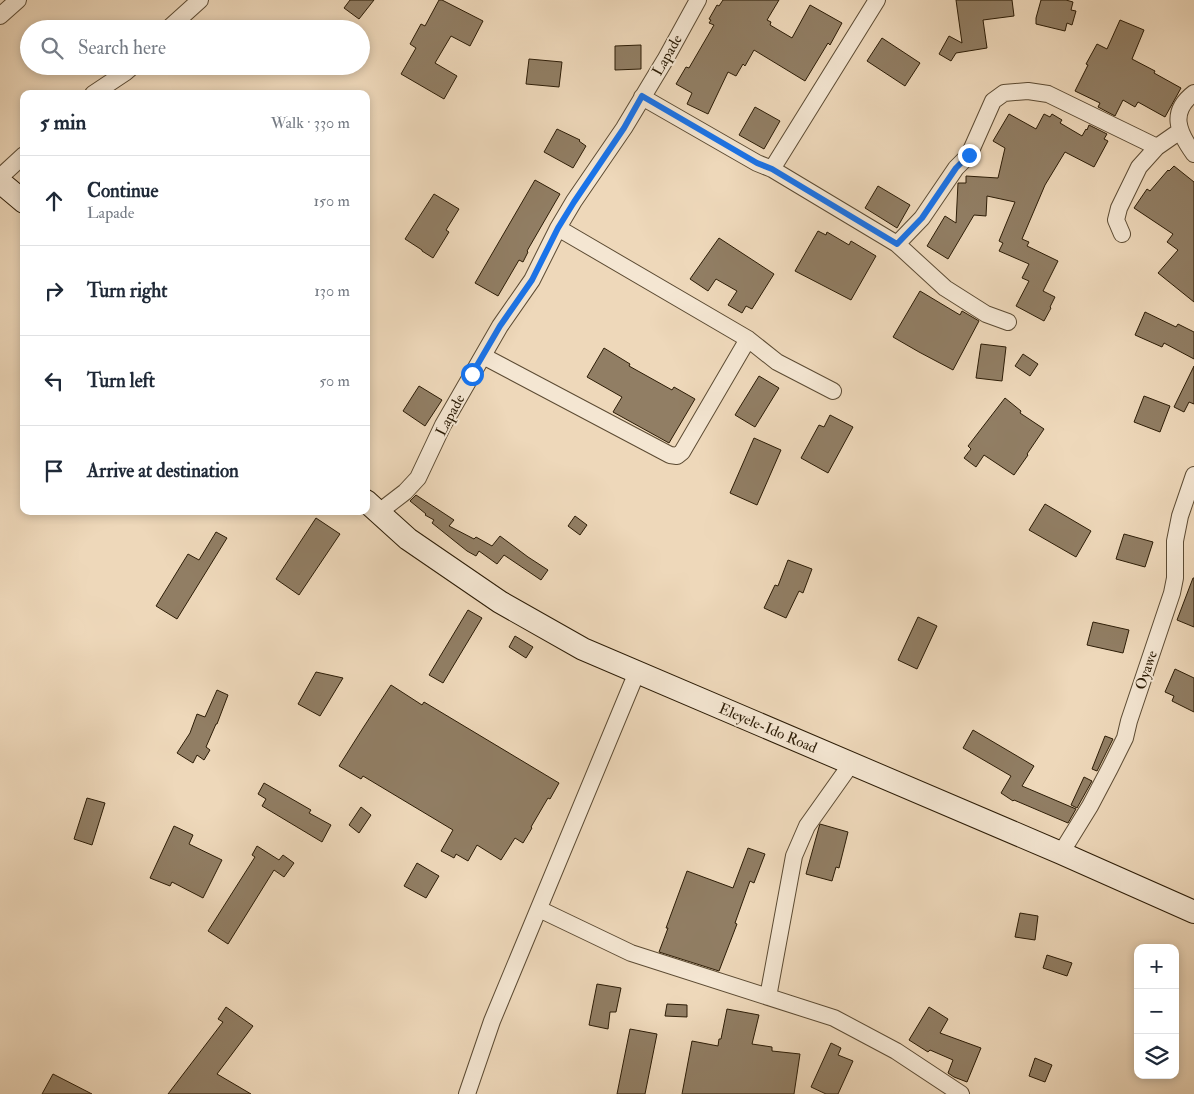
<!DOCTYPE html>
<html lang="en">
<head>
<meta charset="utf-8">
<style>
	:root { --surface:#fff; --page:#f6f6f7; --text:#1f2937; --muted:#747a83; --line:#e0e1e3 }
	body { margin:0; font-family:"IM FELL Double Pica",serif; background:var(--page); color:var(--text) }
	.controls { position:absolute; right:15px; bottom:15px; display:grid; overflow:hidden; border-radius:10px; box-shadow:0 2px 8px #0003 }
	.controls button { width:45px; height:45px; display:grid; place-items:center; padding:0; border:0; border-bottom:1px solid var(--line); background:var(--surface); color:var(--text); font:25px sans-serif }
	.stop { position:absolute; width:15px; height:15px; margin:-11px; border:4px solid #1a73e8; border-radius:50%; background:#fff }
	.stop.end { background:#1a73e8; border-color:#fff; box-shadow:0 1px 5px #0008 }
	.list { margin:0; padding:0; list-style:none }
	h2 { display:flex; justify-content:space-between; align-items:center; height:65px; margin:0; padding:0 20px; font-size:21px }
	h2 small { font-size:16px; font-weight:400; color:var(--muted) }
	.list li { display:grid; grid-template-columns:32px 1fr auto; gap:15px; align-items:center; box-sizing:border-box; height:90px; padding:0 20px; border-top:1px solid var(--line) }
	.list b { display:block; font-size:19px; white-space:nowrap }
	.list p { margin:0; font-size:16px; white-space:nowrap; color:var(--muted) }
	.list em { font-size:16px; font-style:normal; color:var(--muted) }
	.icon { flex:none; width:28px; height:28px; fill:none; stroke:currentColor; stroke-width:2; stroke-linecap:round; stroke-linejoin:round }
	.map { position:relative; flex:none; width:1194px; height:1094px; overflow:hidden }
	.search { position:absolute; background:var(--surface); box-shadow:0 2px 8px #0003; left:20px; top:20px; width:350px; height:55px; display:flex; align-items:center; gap:12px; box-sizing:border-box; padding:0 18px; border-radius:28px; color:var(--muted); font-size:19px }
	.panel { position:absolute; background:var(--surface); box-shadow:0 2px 8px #0003; left:20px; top:90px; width:350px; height:425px; border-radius:10px }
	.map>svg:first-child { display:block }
	.building { fill:#917e64; stroke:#2c1c06 }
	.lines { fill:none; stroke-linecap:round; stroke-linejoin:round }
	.minor-casing { stroke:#5c4b33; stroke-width:18 }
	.secondary-casing { stroke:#2c1c06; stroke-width:24 }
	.minor { stroke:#f4e6d2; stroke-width:16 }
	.secondary { stroke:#f4e6d2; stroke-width:22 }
	.route { stroke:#1a73e8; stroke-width:6 }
	.labels { text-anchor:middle; stroke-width:4; stroke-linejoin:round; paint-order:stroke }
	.street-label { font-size:15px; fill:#2c1c06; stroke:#f4e6d2 }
</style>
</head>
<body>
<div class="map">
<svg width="1194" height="1094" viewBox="0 0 1194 1094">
	<rect width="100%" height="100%" fill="#eed8ba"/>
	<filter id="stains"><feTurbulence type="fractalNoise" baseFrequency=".004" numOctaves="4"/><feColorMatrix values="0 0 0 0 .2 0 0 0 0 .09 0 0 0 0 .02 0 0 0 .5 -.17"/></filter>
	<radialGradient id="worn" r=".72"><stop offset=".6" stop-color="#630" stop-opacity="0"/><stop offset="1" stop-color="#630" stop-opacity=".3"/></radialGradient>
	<path class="building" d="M350,0h24l-15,19 -15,-11z
		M439,0h3l41,21 -13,25 -19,-10 -16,27 22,13 -13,23 -43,-25 15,-26 -6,-4 11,-20 4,2z
		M723,0h56l-12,20 4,2 -1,3 22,13 18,-33 32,18 -12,22 -2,-2 -23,38 -51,-31 -9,16 -2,-2 -7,12 -8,-4 -20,42 -21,-10 5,-11 -16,-9 10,-17 3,1 25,-43 -5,-2 2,-3 -2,-1 8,-14 2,1z
		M956,0h56l2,16 -31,4 4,28 -31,5 -5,8 -12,-7 10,-18 13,7z
		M1041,0h25l7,2 -2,8 5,1 -4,14 -5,-2 -2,8 -29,-7v-6z
		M1120,20l24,10 -12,29 23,12 -1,2 27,15 -16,29 -27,-15 -3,5 -12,-7 -8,16 -17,-9 2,-4 -25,-12 13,-26 -2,-1 11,-20 10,5z
		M882,38l38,25 -15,23 -38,-25z
		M641,45v24l-26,1v-24z
		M529,59l33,3 -3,25 -33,-3z
		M755,107l25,14 -16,28 -25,-14z
		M1009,114l27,15 8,-15 6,3 2,-3 10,6 -2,3 22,13 4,-7 1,1 2,-5 18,9 -3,5 4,2 -14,26 -29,-15 -20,33 -23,54 7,3 -2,4 31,15 -15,30 12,6 -5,10 1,1 -7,13 -28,-15 13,-25 -7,-3 7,-14 -30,-13 4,-8 -4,-2 16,-39 -28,-6 -1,20 -12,-1 -26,44 -21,-13 18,-30 11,7 2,-40h8v-7l32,2 7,-30 -12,-7z
		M557,129l23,11 -1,1 7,5 -13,22 -29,-16z
		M1174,166l20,16v120l-36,-29 20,-23 -11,-8 6,-8 -39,-26 13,-19 3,2 18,-21 1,1z
		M535,180l25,14 -33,57 1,1 -5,10 -4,-2 -21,36 -23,-13z
		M878,186l32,19 -13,23 -32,-20z
		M434,194l25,15 -13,21 3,2 -16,26 -11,-7v-1l-17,-11z
		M818,231l8,4 1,-3 22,13 2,-4 25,15 -25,44 -56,-29z
		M719,238l55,36 -22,35 -6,-3 -4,7 -14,-8 9,-14 -21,-12 -8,12 -18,-12z
		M920,291l40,24 2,-4 17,10 -26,49 -34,-18 -26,-15z
		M1145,312l31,15 2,-3 16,8v27l-30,-16 -2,4 -27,-12z
		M981,344l25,3 -4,34 -26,-3z
		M604,348l26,16 -1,2 43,24 2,-3 21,12 -26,44 -56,-31 9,-15 -35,-20z
		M1023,354l15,10 -8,12 -15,-10z
		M1194,366v38l-5,-2 -5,10 -10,-5z
		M759,376l20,12 -24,39 -20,-12z
		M419,386l23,14 -17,26 -22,-15z
		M1144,396l26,10 -10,26 -26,-10z
		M1005,398l16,13 -1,2 24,16 -17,25 1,1 -14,20 -30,-20 -8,12 -12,-9 7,-9 -3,-3z
		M830,415l23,12 -25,46 -27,-15 18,-33 5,2z
		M754,438l27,12 -24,55 -27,-12z
		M416,495l38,25 -5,6 25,13 2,-2 16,9 8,-10 28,21 20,13 -7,10 -37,-25 -7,9 -18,-13 -3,5 -9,-5 -35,-28 2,-3 -9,-5 1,-1 -16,-13z
		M1045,504l46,27 -15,26 -47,-27z
		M575,516l12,9 -7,10 -12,-9z
		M316,518l24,16 -41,61 -23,-16z
		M216,532l11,6 -50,81 -21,-13 32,-52 11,6z
		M1124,534l29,8 -8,25 -29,-8z
		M788,560l24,9 -9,24 -4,-2 -13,27 -22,-10 11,-23 3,1z
		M1193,578h1v49l-17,-7z
		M468,610l14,8 -39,65 -14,-8z
		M918,617l19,9 -20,43 -19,-9z
		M1093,622l36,8 -6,23 -36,-8z
		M515,636l18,11 -7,11 -17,-11z
		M1175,669l19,9v34l-22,-11 2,-5 -9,-4z
		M316,672l27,6 -23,38 -22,-12z
		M391,685l31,20 2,-3 135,81 -9,16 -2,-1 -17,29 1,1 -9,15 -8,-5 -14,22 -24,-15 -9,16 -12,-7 -2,4 -13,-7 12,-21 -90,-54 -2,3 -22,-13 24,-38z
		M217,690l11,5 -11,29h-1l-10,23 4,3 -6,10 -7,-5 -4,8 -16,-10 13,-20 7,-19 8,3z
		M973,730l61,36 -12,20 54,23 -8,14 -54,-23 -1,1 -12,-8 10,-17 -48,-28z
		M1105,736l8,3 -16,32 -5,-2z
		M1084,777l8,4 -15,27 -6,-3z
		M264,783l47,27 -2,3 22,12 -9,17 -60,-36 4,-7 -8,-5z
		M87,798l18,5 -13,42 -18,-6z
		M361,807l10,8 -12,18 -10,-8z
		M820,824l28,8 -9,36 -3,-1 -4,14 -26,-7 13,-47z
		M174,826l19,9 -4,9 33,16 -19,38 -31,-16 -2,4 -20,-8z
		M257,846l22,14 4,-5 11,8 -10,14 -10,-7 -46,74 -20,-13 47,-74 -3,-2z
		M748,848l17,6 -11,29 -4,-2 -15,42 2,1 -18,47 -60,-19 9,-24h-2l21,-57 46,17z
		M417,863l22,13 -13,22 -22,-12z
		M1020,913l18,3 -3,24 -20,-3z
		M1047,955l25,8 -5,13 -24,-8z
		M597,984l24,4 -5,24h-6l-2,17 -19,-4z
		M667,1004l20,1v12l-22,-1z
		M226,1007l27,19 -36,48 34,20h-83l55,-72 -5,-3z
		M929,1007l19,12 -8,14 41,15 -14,34 -13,-5 -6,-4 5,-13 -23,-10 -2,2 -19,-12z
		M727,1009l32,6 -7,29 20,3v4l28,3 -6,40h-112l10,-53 26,5 1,-7h2z
		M630,1029l27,5 -12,60h-28z
		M831,1043l10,5 -3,7 15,6 -15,33h-12l-15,-7z
		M1035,1058l17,7 -7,17 -16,-6z
		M53,1074l39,20h-50z"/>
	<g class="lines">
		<defs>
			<path id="minor" d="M0,16l18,-16
				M168,29l32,-29
				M1194,93c-25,19 -16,39 0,61
				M93,94l33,-22 7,-6
				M642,97l115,66 15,6 105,-169
				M772,169l125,75 48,44 41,26 22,8
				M0,177l24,-22
				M558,228l190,111 29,23 56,29
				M1122,234l-6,-14 3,-12 20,-41 18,-20 23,-16
				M897,244l25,-26 34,-50 13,-13 24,-54 11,-8 24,-2 20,3 109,53
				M483,356l187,99 7,1 5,-4 66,-113
				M379,512l26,-20 13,-14 25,-53 57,-99 32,-46 26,-52 16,-27 50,-73 41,-68 33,-60
				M1061,853l29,-47 20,-38 15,-30 4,-17 43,-128 3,-15v-37l5,-25 14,-41
				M539,909l92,44 203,65 62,33 65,43
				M768,997l26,-141 13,-30 44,-62
				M467,1094l25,-73 145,-349"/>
			<path id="secondary" d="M0,182l24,20
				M366,501l42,38 92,63 83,47 478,204 133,59"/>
		</defs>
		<use href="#minor" class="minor-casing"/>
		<use href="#secondary" class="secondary-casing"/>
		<use href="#minor" class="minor"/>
		<use href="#secondary" class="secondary"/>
	</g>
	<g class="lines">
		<path class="route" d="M472,374l28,-48 32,-46 26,-52 16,-26 50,-74 18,-32 115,67 15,6 125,75 25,-26 34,-50 13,-13"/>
	</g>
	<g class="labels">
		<g class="street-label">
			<text transform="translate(667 55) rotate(-60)" y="5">Lapade</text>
			<text transform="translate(450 415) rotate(-62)" y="5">Lapade</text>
			<text transform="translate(1146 670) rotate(-71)" y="5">Oyawe</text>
			<text transform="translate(768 728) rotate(23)" y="5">Eleyele-Ido Road</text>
		</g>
	</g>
	<rect width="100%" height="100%" filter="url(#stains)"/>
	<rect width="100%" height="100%" fill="url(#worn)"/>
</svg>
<div class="controls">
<button>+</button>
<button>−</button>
<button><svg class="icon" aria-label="layers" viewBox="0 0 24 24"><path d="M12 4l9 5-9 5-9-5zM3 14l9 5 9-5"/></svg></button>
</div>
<div class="stop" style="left:472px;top:374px"></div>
<div class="stop end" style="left:969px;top:155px"></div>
<div class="search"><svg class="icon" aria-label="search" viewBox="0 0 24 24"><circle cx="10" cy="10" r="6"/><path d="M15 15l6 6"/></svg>Search here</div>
<section class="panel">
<h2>5 min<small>Walk · 330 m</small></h2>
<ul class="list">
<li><svg class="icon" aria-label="ahead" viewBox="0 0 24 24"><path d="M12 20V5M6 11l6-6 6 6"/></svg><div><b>Continue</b><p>Lapade</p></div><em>150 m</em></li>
<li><svg class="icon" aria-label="right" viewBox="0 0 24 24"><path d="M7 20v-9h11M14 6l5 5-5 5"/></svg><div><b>Turn right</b></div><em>130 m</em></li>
<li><svg class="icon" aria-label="left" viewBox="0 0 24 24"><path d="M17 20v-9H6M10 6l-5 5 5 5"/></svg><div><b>Turn left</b></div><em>50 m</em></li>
<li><svg class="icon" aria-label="arrive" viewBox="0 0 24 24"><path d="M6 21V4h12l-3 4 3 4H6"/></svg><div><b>Arrive at destination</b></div></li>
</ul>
</section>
</div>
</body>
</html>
